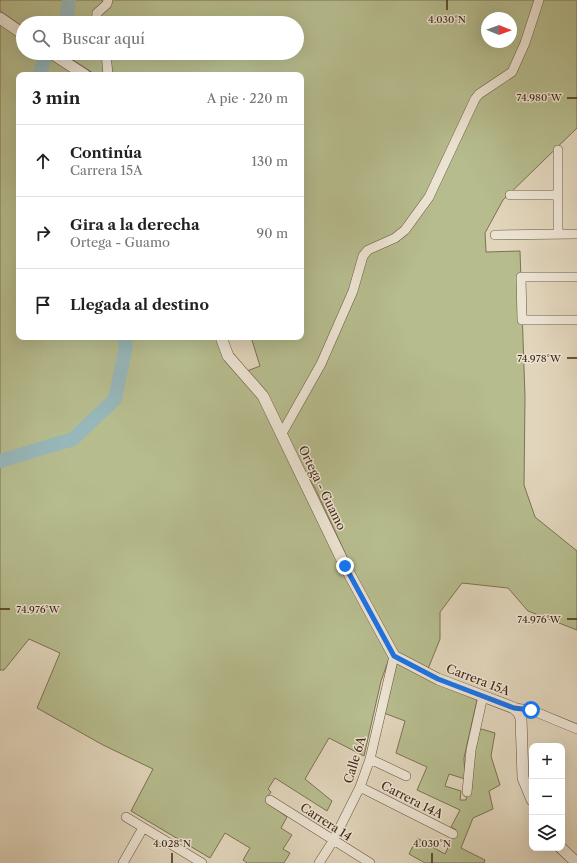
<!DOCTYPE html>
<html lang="es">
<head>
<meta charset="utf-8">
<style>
	:root { --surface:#fff; --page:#f2f2f2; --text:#202124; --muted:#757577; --line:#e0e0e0 }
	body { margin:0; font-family:"Libre Caslon Text",serif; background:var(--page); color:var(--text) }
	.controls { position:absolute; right:12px; bottom:12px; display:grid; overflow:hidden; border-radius:8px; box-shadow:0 4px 16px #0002 }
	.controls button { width:36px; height:36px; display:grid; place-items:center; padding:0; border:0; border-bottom:1px solid var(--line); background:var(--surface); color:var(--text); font:20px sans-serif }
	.compass { position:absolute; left:481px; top:12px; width:36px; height:36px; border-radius:50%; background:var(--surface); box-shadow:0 4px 16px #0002; rotate:91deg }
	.stop { position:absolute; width:12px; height:12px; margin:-9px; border:3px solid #1a73e8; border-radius:50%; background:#fff }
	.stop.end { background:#1a73e8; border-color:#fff; box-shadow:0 1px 4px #0008 }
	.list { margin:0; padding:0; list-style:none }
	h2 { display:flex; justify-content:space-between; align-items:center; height:52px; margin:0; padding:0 16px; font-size:17px }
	h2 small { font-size:13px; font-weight:400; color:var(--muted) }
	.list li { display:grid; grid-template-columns:26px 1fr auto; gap:12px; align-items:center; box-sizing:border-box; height:72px; padding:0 16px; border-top:1px solid var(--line) }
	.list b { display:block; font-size:15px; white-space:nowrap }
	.list p { margin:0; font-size:13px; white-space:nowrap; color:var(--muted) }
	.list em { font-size:13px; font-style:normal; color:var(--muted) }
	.icon { flex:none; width:22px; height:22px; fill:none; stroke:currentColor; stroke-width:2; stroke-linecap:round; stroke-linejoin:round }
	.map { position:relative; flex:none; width:577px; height:863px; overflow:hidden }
	.search { position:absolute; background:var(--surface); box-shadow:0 4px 16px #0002; left:16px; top:16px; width:288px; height:44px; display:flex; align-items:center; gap:10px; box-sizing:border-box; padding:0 14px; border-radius:22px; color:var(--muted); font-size:15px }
	.panel { position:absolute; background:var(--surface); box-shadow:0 4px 16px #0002; left:16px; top:72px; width:288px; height:268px; border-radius:8px }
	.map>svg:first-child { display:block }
	.green { fill:#b6bc8e; stroke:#7d7252; fill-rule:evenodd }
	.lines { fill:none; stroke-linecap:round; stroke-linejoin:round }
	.river { stroke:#97b7b9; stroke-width:14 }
	.minor-casing { stroke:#6b533f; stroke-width:10 }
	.tertiary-casing { stroke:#6b533f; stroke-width:12 }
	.minor { stroke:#ece4d3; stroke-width:9 }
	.tertiary { stroke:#ece4d3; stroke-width:11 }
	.route { stroke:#1a73e8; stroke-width:5 }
	.ticks { fill:none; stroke:#442816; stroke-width:1.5 }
	.labels { text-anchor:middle; stroke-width:3; stroke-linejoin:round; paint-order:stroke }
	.street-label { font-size:12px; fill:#442816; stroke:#ece4d3 }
	.ticks-label { font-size:10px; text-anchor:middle; fill:#442816; stroke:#ece4d3; stroke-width:3; stroke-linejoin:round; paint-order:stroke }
</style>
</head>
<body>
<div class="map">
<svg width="577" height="863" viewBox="0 0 577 863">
	<rect width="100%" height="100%" fill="#e1d5bb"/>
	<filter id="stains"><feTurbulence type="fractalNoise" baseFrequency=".005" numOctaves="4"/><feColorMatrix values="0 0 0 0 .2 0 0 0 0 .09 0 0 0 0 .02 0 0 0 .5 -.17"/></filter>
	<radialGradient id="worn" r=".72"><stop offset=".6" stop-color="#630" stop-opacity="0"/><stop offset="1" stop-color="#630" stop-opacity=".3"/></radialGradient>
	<path class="green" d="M0,0h577v128l-74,72 -18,33 1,19 34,-1 5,146 -1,88 11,32 42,34v79l-49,-19 -20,-23 -46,-5 -22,29v27l-12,30 -31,-17 -39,-71 -43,-93 -20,-31 -14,-29 -34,-57 13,-5 -9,-29h50v-262h-205l-34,-22h235v-30h-274v4l-23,-16zM487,18h24v24h-24z
		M0,22l23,16v15h21l34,22h-59v262h198l43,60 130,259 -9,25 -17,75 -35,-18 -24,41 27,22 -5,10 -52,-33 -7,11 3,3 -6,9 22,16 -6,11 11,7 -9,14 7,4 -6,10h-37l-4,-3 7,-12 -25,-15 -15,25 -79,-47 22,-42 -50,-24 -66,-37 23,-55 -31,-14 -25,31h-4z
		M396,660l81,40 -13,58 1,21 -16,-5 -4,12 16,5 -1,9h6l12,-72 17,5 -4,23 9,29 -11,6 4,18 -20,9 -12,30 24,12 -1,3h-59l-16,-9 8,-16 28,16 11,-24 -5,-3 9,-17 -43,-20 10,-23 -31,-14 9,-32 -21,-8z"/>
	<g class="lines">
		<path class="river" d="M66,23l3,-23
			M40,75l3,-13 7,-9
			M0,461l73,-22 42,-40 11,-53 -2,-9"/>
		<defs>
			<path id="minor" d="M96,23l1,-10 10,-9 1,-4
				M106,53l2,22
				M558,150v84
				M510,195h48
				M495,235l82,-1
				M577,277h-56l1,43h55
				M281,435l40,-71 32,-73 10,-35 5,-6 27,-12 10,-8 24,-33 46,-98 4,-5 33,-22 13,-29 14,-43
				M514,708l17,2 46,19
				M370,759l36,17
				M360,787l93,47
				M467,792l4,-42 12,-54
				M270,800l100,63
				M126,817l76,46
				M123,863l20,-35
				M319,863l14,-22 27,-54 10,-28 24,-103"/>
			<path id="tertiary" d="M0,18l23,16
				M51,53l34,22
				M221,337l7,19 35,40 82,170 49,90 44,23 76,29 5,5 2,5 2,60 9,22
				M561,848l16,15"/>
		</defs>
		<use href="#minor" class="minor-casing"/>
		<use href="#tertiary" class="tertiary-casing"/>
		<use href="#minor" class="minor"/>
		<use href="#tertiary" class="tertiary"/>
	</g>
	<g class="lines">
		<path class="route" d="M345,566l49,90 44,23 34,13 42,16 17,2"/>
	</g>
	<path class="ticks" d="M447,10v-10M567,98h10M567,358h10M0,609h10M567,619h10M172,863v-10M432,863v-10"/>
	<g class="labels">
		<g class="street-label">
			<text transform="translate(322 488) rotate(64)" y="4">Ortega - Guamo</text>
			<text transform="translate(478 680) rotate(21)" y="4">Carrera 15A</text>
			<text transform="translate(355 760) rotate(-73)" y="4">Calle 6A</text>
			<text transform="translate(412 800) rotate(27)" y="4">Carrera 14A</text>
			<text transform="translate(326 822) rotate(33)" y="4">Carrera 14</text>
		</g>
	</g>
	<g class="ticks-label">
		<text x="447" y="23">4.030°N</text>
		<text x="539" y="101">74.980°W</text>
		<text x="539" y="362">74.978°W</text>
		<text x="38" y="613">74.976°W</text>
		<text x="539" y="623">74.976°W</text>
		<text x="172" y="847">4.028°N</text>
		<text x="432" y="847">4.030°N</text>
	</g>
	<rect width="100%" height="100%" filter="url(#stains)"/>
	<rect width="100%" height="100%" fill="url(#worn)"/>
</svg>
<div class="controls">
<button>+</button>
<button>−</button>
<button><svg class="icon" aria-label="layers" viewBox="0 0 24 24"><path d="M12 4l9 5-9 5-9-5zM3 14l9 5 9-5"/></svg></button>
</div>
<svg class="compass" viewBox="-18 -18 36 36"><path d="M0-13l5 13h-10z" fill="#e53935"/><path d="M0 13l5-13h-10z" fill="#757577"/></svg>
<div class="stop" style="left:531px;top:710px"></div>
<div class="stop end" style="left:345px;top:566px"></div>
<div class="search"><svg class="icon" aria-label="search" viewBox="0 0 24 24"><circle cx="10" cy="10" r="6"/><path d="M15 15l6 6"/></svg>Buscar aquí</div>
<section class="panel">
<h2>3 min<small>A pie · 220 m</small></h2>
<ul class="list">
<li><svg class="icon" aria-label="ahead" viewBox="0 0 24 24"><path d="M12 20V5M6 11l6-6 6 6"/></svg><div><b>Continúa</b><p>Carrera 15A</p></div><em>130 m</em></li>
<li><svg class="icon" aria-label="right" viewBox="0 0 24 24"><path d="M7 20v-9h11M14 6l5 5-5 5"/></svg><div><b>Gira a la derecha</b><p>Ortega - Guamo</p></div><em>90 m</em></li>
<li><svg class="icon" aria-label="arrive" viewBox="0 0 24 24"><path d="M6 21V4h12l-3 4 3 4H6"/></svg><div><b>Llegada al destino</b></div></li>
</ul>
</section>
</div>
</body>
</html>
